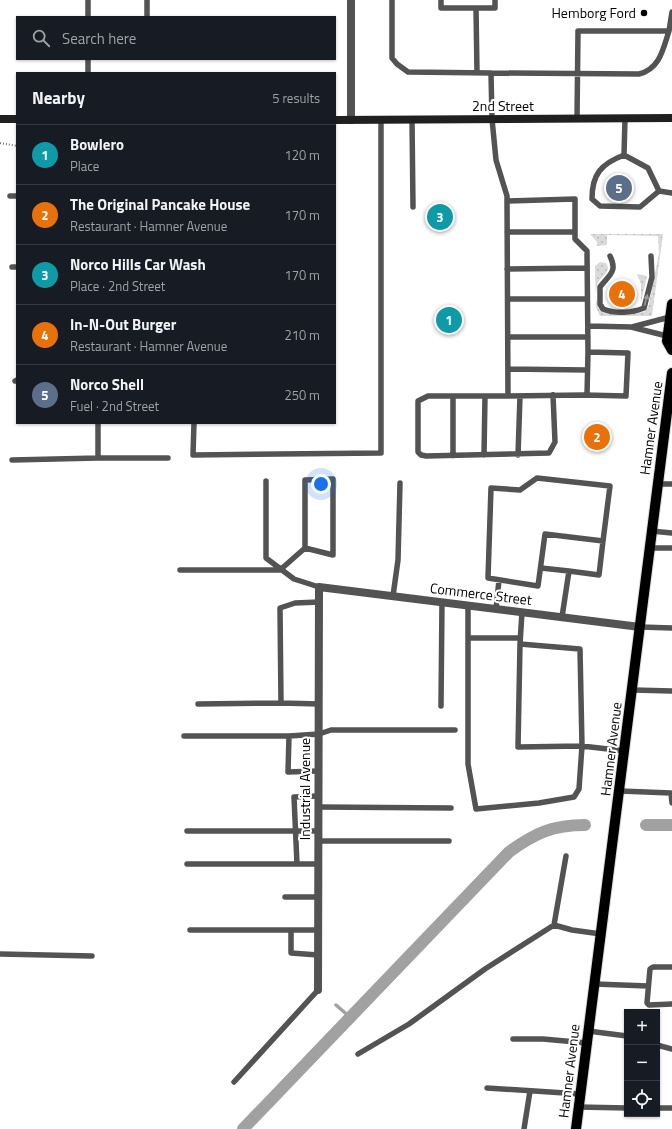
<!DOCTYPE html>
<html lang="en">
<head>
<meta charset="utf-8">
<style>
	:root { --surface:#171b24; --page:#20242c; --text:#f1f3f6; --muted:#9ea1a6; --line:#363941; --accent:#858687 }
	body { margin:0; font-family:"Titillium Web",sans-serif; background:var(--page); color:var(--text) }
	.controls { position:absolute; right:12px; bottom:12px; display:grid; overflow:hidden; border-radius:0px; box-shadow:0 1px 3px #0004 }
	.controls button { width:36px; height:36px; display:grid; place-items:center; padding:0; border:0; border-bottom:1px solid var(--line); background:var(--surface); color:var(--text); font:20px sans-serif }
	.you { position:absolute; left:321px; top:484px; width:14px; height:14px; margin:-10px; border:3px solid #fff; border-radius:50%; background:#1a73e8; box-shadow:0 0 0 6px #1a73e833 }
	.badge { display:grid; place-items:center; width:26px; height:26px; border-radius:50%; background:var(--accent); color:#fff; font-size:13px; font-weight:700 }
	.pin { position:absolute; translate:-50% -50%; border:2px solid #fff; box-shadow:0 1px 4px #0006 }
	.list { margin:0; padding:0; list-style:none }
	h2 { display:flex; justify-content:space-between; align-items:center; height:52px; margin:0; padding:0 16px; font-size:17px }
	h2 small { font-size:13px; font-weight:400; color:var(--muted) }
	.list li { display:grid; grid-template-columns:26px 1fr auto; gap:12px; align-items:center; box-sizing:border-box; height:60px; padding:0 16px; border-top:1px solid var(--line) }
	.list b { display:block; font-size:15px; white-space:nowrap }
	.list p { margin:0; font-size:13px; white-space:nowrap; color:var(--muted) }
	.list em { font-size:13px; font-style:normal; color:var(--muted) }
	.icon { flex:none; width:22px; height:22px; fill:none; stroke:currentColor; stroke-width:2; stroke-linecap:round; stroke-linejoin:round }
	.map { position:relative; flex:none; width:672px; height:1129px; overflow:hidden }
	.search { position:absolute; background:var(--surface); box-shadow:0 1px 3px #0004; left:16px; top:16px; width:320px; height:44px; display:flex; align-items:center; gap:10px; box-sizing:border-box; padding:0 14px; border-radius:0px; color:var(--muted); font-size:15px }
	.panel { position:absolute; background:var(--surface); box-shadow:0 1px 3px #0004; left:16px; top:72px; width:320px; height:352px; border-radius:0px }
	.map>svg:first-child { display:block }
	.grass { fill:url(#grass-dots) }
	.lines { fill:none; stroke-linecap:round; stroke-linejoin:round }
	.stream { stroke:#a1a1a1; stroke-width:3.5 }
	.canal { stroke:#a1a1a1; stroke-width:12 }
	.primary-casing { stroke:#dbdbdb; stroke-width:12 }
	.path { stroke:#757575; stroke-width:2; stroke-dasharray:1 2; stroke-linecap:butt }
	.service { stroke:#535353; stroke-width:5.5 }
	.minor { stroke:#535353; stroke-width:8 }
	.secondary { stroke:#202020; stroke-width:8 }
	.primary { stroke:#000; stroke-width:10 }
	.oneway { fill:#989898 }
	.poi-dot { fill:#000; stroke:#fff; stroke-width:1.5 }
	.labels { text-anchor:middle; stroke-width:4; stroke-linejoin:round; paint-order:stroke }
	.poi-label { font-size:14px; fill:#000; stroke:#fff; text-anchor:end }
	.street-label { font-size:14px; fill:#000; stroke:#fff }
</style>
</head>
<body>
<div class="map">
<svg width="672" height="1129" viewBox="0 0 672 1129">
	<defs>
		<pattern id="grass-dots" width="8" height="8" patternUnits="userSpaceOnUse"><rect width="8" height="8" fill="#dadada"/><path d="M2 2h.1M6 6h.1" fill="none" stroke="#b9b9b9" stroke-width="1.8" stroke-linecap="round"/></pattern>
	</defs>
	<rect width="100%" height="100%" fill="#fff"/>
	<path class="grass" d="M590,234h73l-11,82h-52l-4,-9 -1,-38v-3l5,-4 6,1 2,4c0,8 -9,11 -11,18 -5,24 6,29 27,29 7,-1 15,0 22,-3l3,-7 10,-51 -1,-17 -51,-1v10l-10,1v-4z
		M637,274l10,2 -6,26v-18z"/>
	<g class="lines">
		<path class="stream" d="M336,1005l15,13"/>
		<path class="canal" d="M646,825h26
			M243,1129l266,-277c26,-19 44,-27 76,-27"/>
		<defs>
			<path id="primary" d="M672,304l-5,37 5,9
				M576,1129l96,-756"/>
		</defs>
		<use href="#primary" class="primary-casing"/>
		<path class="path" d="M0,143l17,3"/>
		<path class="service" d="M147,0v17
			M392,0v58l5,6 11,8 83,1 1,46 4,41 11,36v5l1,195 76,-1 42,1 2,-43 -40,-1 -1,-101 -12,-12v-40l-68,2
			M441,0v8h54v-8
			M476,8l1,65
			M88,17v-17
			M88,59v14
			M491,73l148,1c21,-5 24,-25 30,-43
			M412,119l1,88
			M577,119l1,-88h91l3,-19
			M625,119l-1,36c-23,9 -32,19 -32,44l8,7 40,1 19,-16 13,2
			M624,155l24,13 11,23
			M10,196h7
			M507,232h68
			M610,256c8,16 -1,19 -10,31v17l3,5c12,5 29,4 41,-1l8,-31 -1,-21
			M12,267h5
			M507,269l80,-1
			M508,299h79
			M588,326l43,1 36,9
			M632,327l38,-10
			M508,337h80
			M508,369l79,1
			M15,381l2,-1
			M587,395l1,-43
			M453,396v60
			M508,396h-80l-10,5v51l3,3 5,1 123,-3 6,-11 -2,-47
			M194,423l-1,32 188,-2v-333
			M484,455l1,-59
			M518,455l2,-59
			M98,458h70
			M12,460l86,-2v-35
			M266,481v77l28,21 25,8
			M657,484h15
			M651,531l21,2
			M649,548h23
			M541,568l28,3
			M180,570h100l25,-22v-68l28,-1v76l-28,-7
			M393,596l5,-36 2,-77
			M468,605v159l8,45 63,-6 35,-6 5,-8 3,-43 -64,1 2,-103
			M496,609l3,-29
			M522,612l-2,32 60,5 2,97 43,5
			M562,617l7,-46 30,4 4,-34 -58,-7 -7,52 -50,-8 3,-90 29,2 17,-12 73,8 -7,55
			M640,627l32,1
			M468,638h52
			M633,690l39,1
			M198,704l83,-1
			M319,704l-38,-1 -1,-95 15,-5 24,-1
			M441,706l1,-104
			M184,736h105
			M318,771l-30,1 1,-36 30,-2 12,-4h124
			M620,791l51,2 1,10
			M318,807l133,1
			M187,831h131
			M318,841h131
			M187,864h131
			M297,864l-3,-67 24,-1
			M285,897h33
			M554,925l12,-69
			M190,930h128
			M291,930v23l27,2
			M0,954l92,2
			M672,967h-19l-3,2 -3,34 2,2 23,-1
			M595,984l53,2
			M588,1031l39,5
			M513,1039h30l44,4
			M657,1045l15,4
			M358,1054l51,-30 76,-55 69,-44 18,5 29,4
			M234,1082l84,-92
			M487,1088l93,6
			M578,1107l49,1
			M657,1108h15
			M524,1129l6,-38"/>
		<path class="minor" d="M351,0v120
			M318,990l1,-403 321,40"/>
		<path class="secondary" d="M0,119h17
			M335,120l337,-2"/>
		<use href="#primary" class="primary"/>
	</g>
	<defs><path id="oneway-solid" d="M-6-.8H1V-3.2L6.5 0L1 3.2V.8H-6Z"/></defs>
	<use class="oneway" href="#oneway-solid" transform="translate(646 300) rotate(-75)"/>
	<circle class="poi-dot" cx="644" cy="13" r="4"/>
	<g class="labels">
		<g class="poi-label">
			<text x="636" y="18">Hemborg Ford</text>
		</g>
		<g class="street-label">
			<text x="503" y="111">2nd Street</text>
			<text transform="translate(651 428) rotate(-82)" y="5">Hamner Avenue</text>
			<text transform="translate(481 594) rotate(7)" y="5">Commerce Street</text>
			<text transform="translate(611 749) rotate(-83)" y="5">Hamner Avenue</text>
			<text transform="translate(305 789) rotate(-90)" y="5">Industrial Avenue</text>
			<text transform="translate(569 1071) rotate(-83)" y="5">Hamner Avenue</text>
		</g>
	</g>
</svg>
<div class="controls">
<button>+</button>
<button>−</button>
<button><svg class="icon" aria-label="locate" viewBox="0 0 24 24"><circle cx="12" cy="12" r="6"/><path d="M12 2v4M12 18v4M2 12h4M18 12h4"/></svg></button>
</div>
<div class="you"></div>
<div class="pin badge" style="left:449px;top:320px;background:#0f9aa8">1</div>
<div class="pin badge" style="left:597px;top:437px;background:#e8710a">2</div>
<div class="pin badge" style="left:440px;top:217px;background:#0f9aa8">3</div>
<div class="pin badge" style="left:622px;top:294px;background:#e8710a">4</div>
<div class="pin badge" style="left:619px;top:188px;background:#5c6f8a">5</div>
<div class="search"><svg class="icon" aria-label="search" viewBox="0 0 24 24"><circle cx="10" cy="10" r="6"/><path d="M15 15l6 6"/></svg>Search here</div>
<section class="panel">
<h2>Nearby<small>5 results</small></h2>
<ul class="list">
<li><span class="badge" style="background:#0f9aa8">1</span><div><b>Bowlero</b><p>Place</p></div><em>120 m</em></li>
<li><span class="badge" style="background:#e8710a">2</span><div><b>The Original Pancake House</b><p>Restaurant · Hamner Avenue</p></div><em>170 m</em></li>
<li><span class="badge" style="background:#0f9aa8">3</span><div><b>Norco Hills Car Wash</b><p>Place · 2nd Street</p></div><em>170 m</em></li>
<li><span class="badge" style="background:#e8710a">4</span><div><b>In-N-Out Burger</b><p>Restaurant · Hamner Avenue</p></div><em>210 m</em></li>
<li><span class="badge" style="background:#5c6f8a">5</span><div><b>Norco Shell</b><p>Fuel · 2nd Street</p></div><em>250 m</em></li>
</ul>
</section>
</div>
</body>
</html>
